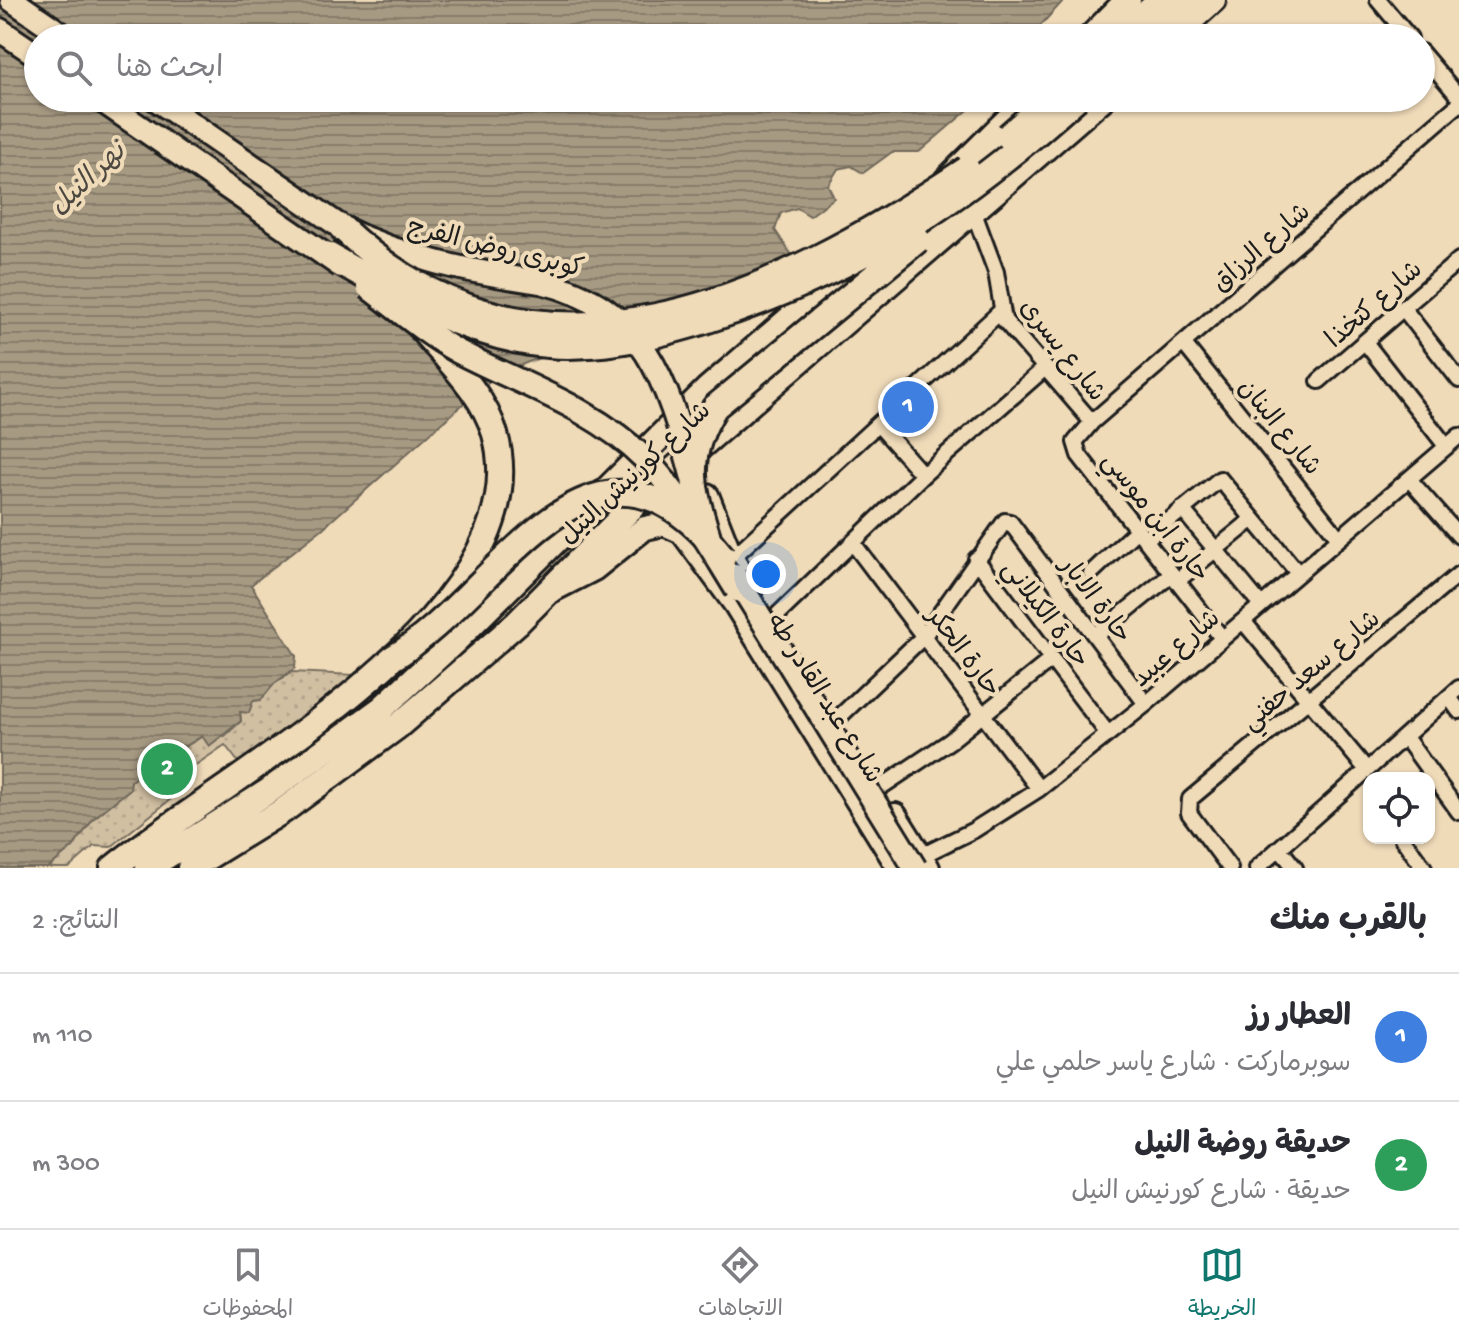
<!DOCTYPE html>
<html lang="ar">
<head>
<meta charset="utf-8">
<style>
	:root { --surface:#fff; --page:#f7f7f7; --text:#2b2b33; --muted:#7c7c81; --line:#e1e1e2; --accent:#0f766e }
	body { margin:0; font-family:"Gochi Hand","Playpen Sans Arabic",sans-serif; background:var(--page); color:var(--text); direction:rtl }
	.controls { position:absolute; right:24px; bottom:24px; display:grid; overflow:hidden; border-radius:16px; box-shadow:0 2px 6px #0004 }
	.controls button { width:72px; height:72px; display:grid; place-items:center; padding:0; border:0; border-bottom:2px solid var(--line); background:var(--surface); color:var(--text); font:40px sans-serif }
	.you { position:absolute; left:766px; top:574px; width:28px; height:28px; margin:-20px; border:6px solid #fff; border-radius:50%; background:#1a73e8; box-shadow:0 0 0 12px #1a73e833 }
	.badge { display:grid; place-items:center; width:52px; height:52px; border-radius:50%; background:var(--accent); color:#fff; font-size:26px; font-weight:700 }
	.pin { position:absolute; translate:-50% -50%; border:4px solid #fff; box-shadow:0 2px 8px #0006 }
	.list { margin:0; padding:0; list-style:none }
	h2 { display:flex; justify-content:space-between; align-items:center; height:104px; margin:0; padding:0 32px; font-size:34px }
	h2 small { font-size:26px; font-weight:400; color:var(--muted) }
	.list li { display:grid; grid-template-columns:52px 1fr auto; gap:24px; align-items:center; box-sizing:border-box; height:128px; padding:0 32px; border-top:2px solid var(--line) }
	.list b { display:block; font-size:30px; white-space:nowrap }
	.list p { margin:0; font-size:26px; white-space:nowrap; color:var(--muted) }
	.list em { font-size:26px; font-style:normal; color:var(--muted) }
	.icon { flex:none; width:44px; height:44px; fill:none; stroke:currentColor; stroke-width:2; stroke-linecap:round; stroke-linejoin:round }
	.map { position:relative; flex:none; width:1459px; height:868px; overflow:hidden; direction:ltr }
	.search { position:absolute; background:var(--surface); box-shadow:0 2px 6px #0004; left:24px; right:24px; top:24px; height:88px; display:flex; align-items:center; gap:20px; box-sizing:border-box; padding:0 28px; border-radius:44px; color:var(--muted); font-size:30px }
	.sheet { height:360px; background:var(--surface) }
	nav { display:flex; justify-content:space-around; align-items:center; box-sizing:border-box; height:112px; border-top:2px solid var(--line); background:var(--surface); font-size:22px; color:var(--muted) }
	nav a { display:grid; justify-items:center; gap:4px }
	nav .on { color:var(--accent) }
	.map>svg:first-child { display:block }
	.park { fill:url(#park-dots); stroke:#766e5f; stroke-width:2 }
	.water { fill:url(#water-rules); stroke:#6f685a; stroke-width:2 }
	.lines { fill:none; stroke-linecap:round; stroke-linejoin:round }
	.street-casing { stroke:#1c1c1c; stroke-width:20 }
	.primary-casing { stroke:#1c1c1c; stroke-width:28 }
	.highway-casing { stroke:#1c1c1c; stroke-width:30 }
	.street { stroke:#f0dbb9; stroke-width:14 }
	.primary { stroke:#f0dbb9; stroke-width:22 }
	.highway { stroke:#f0dbb9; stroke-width:24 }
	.primary-bridge-casing { stroke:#1c1c1c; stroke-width:28; stroke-linecap:butt }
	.highway-bridge-casing { stroke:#1c1c1c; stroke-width:30; stroke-linecap:butt }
	.primary-bridge { stroke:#f0dbb9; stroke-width:22 }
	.highway-bridge { stroke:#f0dbb9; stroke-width:24 }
	.labels { text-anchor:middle; stroke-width:8; stroke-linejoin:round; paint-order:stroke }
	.street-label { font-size:26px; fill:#1c1c1c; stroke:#f0dbb9 }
	.water-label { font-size:28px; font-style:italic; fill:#4d4840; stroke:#f0dbb9 }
</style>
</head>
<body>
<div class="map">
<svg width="1459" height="868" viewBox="0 0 1459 868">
	<defs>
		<pattern id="park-dots" width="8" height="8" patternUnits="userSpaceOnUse" patternTransform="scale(2)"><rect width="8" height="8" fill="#d1bfa2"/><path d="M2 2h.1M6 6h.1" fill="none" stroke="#b3a48b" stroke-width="1.8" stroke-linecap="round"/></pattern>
		<pattern id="water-rules" width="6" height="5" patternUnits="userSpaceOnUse" patternTransform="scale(2)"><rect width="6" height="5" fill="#a79a83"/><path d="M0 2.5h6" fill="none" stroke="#877d6a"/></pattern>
	</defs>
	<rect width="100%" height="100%" fill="#f0dbb9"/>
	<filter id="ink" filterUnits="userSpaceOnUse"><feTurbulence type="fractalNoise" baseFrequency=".0125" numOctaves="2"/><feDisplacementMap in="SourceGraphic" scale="16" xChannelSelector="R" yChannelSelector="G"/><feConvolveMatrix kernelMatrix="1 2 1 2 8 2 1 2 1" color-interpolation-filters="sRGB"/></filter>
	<g filter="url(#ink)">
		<path class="park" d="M292,672l65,3 -93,73 -25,15 -14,-18 -44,30 6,11 -76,61 -17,-1 -25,22h-21l25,-21 21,-29 36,-29v-8l39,-31 9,1 25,-15h22l16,-15 -1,-9 6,-1 7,-10 8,-2 13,-15z"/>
		<path class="water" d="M0,0h1064l-35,38h-991v60h944l-63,54h-27l-29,21 -12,-7 -13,3 -10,16 6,13 -24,18 -13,-8 -16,5 -6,17 18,27 -101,79c-41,23 -95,11 -140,19 -27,6 -51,18 -72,34l-158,140 -71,56 45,71 -1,12 -21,16 -13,16 -8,1 -4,12 -9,-1 1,9 -32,25 -7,-10 -24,15 -9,-1 -38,31 -1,8 -36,29 -21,29 -25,21h-48z"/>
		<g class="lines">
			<defs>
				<path id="street" d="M1378,0l32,38
					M1421,52l38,45
					M974,213l22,59 8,48 88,102
					M1404,309l55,71
					M1365,342l81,104
					M1184,344l155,194
					M1319,381l140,-121
					M878,424l45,51
					M1409,479l50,57
					M1182,509l79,96
					M1145,540l75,-61 78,94
					M853,543l186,246
					M732,558l269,-247
					M976,559l132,175
					M1091,573l46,-43
					M1177,581l76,-62
					M1243,621l124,149
					M770,622l153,-147 122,-107
					M1095,636l77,-62
					M1222,638l-143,-183 -4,-13 17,-20 367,-318
					M1449,697l10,14
					M834,722l90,-86 81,-115 5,1 136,182
					M1405,737l54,75
					M878,789l72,-48 102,-82
					M1402,838l22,30
					M1279,848l16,20
					M915,859l59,-29 65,-41 107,-85 313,-268
					M1230,868l-41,-55 1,-14 269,-225
					M1257,868l202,-180"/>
				<path id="primary" d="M12,0l55,38
					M0,30l38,26
					M154,98l187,129c65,32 129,45 200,55
					M707,495l24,61 20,34
					M551,591l43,-22 51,-41 19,-4 18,8 53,72 164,264
					M895,815l33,53"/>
				<path id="highway" d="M1090,38l38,-38
					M1118,38l43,-38
					M1144,38l42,-38
					M1171,38l42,-38
					M947,180l83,-82
					M113,868c111,-91 432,-256 382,-434 -12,-41 -46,-72 -73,-104
					M148,868l122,-78 111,-81 75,-69 252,-251 149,-128
					M190,868l94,-58 114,-84 119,-103 124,-125 462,-400"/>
			</defs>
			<use href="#street" class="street-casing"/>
			<use href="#primary" class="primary-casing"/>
			<use href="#highway" class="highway-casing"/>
			<use href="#street" class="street"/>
			<use href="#primary" class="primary"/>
			<use href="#highway" class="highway"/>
			<defs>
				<path id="primary-bridge" d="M98,98l243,168
					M541,282c104,25 126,99 151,193
					M368,287c29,22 57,46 89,64 65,34 136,56 189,109 38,39 63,85 91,130
					M735,576l180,292"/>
				<path id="highway-bridge" d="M1008,136l43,-38
					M341,227c197,187 434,70 626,-58
					M326,254c65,37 128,76 203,89 59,9 117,-4 173,-21 152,-48 257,-118 375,-224
					M708,537c-16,-52 -24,-80 7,-130l203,-167
					M391,659c109,-63 199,-270 332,-102"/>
			</defs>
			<use href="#primary-bridge" class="primary-bridge-casing"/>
			<use href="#highway-bridge" class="highway-bridge-casing"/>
			<use href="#primary-bridge" class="primary-bridge"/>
			<use href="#highway-bridge" class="highway-bridge"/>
		</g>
	</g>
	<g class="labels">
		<g class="street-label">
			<text transform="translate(496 246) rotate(14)" y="9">كوبرى روض الفرج</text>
			<text transform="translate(1260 246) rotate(-41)" y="9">شارع الرزاق</text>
			<text transform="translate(1373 303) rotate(-41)" y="9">شارع كتخذا</text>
			<text transform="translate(1064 349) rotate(52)" y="9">شارع يسرى</text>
			<text transform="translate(1281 426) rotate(51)" y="9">شارع البنان</text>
			<text transform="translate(634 472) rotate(-43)" y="9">شارع كورنيش النيل</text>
			<text transform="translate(1157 516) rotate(52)" y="9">حارة ابن موسي</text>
			<text transform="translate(1097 599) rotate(53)" y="9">حارة الابار</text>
			<text transform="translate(1047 613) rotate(53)" y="9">حارة الكيلاني</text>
			<text transform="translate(1175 647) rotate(-40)" y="9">شارع عبيد</text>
			<text transform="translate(965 651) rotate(53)" y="9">حارة الحكر</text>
			<text transform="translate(1310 669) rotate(-40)" y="9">شارع سعد حفني</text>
			<text transform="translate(826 697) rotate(58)" y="9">شارع عبد القادر طه</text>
		</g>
		<g class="water-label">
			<text transform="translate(86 177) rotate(-43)" y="10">نهر النيل</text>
		</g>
	</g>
</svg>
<div class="controls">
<button><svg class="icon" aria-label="locate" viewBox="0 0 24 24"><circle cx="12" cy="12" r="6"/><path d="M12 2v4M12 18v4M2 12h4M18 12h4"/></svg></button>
</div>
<div class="you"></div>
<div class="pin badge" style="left:908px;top:407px;background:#3f7fe0">1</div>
<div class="pin badge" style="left:167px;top:769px;background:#2e9e5b">2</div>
<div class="search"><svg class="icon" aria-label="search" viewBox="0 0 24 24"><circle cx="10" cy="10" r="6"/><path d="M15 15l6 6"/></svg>ابحث هنا</div>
</div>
<section class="sheet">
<h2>بالقرب منك<small>النتائج: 2</small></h2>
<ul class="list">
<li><span class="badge" style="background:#3f7fe0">1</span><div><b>العطار رز</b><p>سوبرماركت · شارع ياسر حلمي علي</p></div><em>110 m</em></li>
<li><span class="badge" style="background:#2e9e5b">2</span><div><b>حديقة روضة النيل</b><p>حديقة · شارع كورنيش النيل</p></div><em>300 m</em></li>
</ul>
</section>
<nav>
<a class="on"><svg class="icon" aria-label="map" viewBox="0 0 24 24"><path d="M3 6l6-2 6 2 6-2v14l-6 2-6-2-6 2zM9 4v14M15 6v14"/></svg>الخريطة</a>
<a><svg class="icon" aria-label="directions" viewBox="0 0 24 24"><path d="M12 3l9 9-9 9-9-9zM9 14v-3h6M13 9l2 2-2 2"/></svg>الاتجاهات</a>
<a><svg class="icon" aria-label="saved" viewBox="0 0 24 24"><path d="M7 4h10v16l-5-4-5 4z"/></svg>المحفوظات</a>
</nav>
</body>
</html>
